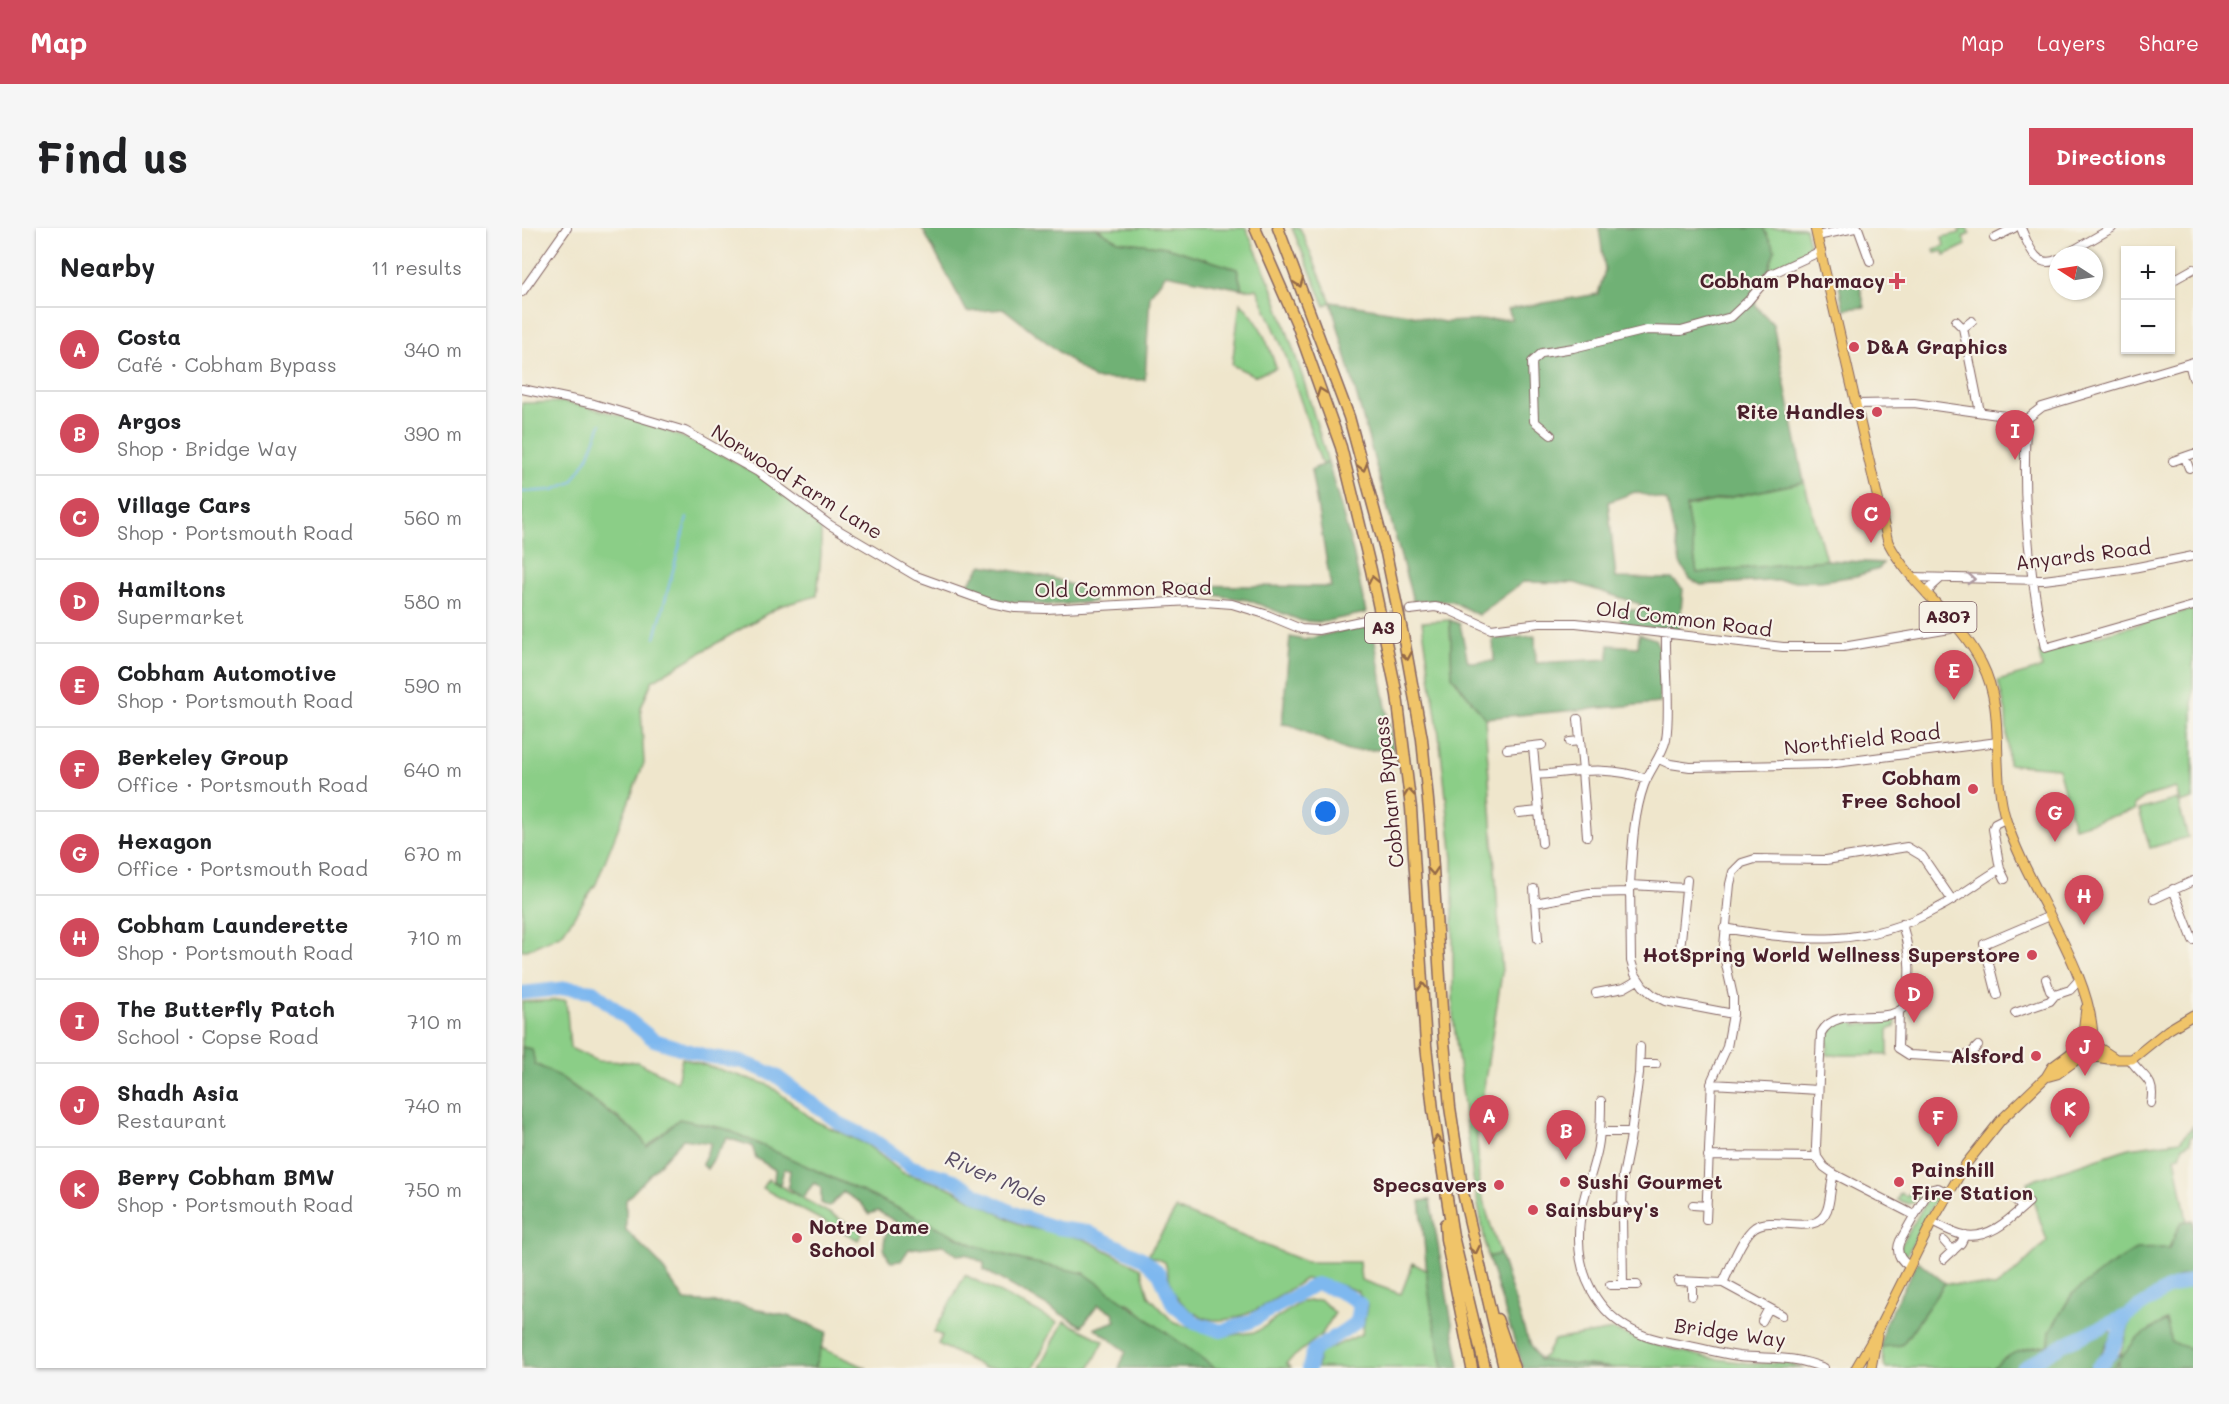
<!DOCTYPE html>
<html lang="en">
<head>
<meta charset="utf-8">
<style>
	:root { --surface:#fff; --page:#f6f6f6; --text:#202124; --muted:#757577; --line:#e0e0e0; --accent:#d1495b }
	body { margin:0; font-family:Mali,sans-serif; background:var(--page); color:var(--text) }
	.controls { position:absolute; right:18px; top:18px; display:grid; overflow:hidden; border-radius:0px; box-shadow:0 2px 4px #0004 }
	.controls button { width:54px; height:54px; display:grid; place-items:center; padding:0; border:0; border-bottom:2px solid var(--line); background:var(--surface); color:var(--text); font:30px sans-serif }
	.compass { position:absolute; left:1527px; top:18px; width:54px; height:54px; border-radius:50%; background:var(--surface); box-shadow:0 2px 4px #0004; rotate:282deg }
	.you { position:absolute; left:804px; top:584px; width:21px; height:21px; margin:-15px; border:4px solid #fff; border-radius:50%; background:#1a73e8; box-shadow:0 0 0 9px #1a73e833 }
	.badge { display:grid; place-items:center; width:39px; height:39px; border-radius:50%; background:var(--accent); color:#fff; font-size:20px; font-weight:700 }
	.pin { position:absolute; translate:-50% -50px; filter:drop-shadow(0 2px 3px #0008) }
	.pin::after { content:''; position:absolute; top:32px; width:21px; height:18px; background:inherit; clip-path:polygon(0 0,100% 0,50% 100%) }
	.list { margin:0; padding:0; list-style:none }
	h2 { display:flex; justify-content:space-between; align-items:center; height:78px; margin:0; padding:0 24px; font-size:26px }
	h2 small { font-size:20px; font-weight:400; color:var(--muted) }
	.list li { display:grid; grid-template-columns:39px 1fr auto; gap:18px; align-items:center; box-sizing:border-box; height:84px; padding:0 24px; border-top:2px solid var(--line) }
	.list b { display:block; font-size:22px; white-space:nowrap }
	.list p { margin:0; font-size:20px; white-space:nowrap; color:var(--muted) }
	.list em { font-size:20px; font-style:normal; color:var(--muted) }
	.map { position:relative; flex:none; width:1671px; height:1140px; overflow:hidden; border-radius:0px }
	header { display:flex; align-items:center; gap:36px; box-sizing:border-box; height:84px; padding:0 30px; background:var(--accent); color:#fff }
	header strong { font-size:28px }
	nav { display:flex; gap:33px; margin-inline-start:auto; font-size:21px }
	.intro { display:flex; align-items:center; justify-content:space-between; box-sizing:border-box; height:144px; padding:0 36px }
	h1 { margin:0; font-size:42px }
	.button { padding:15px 27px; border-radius:0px; background:var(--accent); color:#fff; font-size:21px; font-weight:700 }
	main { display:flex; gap:36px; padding:0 36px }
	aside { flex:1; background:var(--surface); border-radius:0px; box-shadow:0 2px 4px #0004 }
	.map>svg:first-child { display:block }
	.green { fill:#8bce87; stroke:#6a7659; stroke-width:1.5 }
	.forest { fill:#70b174; stroke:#5d6850; stroke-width:1.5 }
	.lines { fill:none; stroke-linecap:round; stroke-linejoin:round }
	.stream { stroke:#7eb8ef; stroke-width:2 }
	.river { stroke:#7eb8ef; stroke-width:14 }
	.minor-tunnel { stroke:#cebeac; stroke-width:8; stroke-dasharray:8 4; stroke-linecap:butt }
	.minor-casing { stroke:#846563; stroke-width:10 }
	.major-casing { stroke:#846563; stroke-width:11 }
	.highway-casing { stroke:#846563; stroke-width:13 }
	.minor { stroke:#fff; stroke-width:8 }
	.major { stroke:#f0c469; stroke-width:9 }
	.highway { stroke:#f0c469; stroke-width:10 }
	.oneway { stroke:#956947 }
	.oneway2 { stroke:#ae9aa0 }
	.poi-dot { fill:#d1495b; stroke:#f7f3e8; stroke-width:2 }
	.labels { text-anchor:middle; stroke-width:4.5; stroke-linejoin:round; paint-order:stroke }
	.shield { fill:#f7f3e8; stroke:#7e5f64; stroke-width:1.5 }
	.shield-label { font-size:18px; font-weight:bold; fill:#4a1f2b }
	.poi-label { font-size:20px; font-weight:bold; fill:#4a1f2b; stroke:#f7f3e8; text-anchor:end }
	.street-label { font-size:20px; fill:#4a1f2b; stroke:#f7f3e8 }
	.water-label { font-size:21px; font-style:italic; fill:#5a4d66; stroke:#f7f3e8 }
</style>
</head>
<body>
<header>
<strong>Map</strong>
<nav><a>Map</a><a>Layers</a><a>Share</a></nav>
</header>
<div class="intro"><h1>Find us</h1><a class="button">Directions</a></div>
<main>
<aside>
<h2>Nearby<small>11 results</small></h2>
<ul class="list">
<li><span class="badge">A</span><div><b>Costa</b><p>Café · Cobham Bypass</p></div><em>340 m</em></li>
<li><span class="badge">B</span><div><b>Argos</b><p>Shop · Bridge Way</p></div><em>390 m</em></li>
<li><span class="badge">C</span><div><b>Village Cars</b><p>Shop · Portsmouth Road</p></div><em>560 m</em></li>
<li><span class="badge">D</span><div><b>Hamiltons</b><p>Supermarket</p></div><em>580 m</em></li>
<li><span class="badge">E</span><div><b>Cobham Automotive</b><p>Shop · Portsmouth Road</p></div><em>590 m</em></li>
<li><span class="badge">F</span><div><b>Berkeley Group</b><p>Office · Portsmouth Road</p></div><em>640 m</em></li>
<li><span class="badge">G</span><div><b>Hexagon</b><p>Office · Portsmouth Road</p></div><em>670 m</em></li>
<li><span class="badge">H</span><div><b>Cobham Launderette</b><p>Shop · Portsmouth Road</p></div><em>710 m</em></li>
<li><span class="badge">I</span><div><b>The Butterfly Patch</b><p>School · Copse Road</p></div><em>710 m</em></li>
<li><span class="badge">J</span><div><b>Shadh Asia</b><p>Restaurant</p></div><em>740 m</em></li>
<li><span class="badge">K</span><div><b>Berry Cobham BMW</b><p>Shop · Portsmouth Road</p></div><em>750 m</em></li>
</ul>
</aside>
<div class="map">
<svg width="1671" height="1140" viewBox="0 0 1671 1140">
	<rect width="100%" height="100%" fill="#f7f3e8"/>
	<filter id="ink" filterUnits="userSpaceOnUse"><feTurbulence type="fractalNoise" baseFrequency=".0167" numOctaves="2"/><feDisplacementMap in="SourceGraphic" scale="12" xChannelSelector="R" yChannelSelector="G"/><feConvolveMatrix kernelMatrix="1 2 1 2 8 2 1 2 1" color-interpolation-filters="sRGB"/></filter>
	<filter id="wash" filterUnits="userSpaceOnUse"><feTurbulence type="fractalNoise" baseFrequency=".008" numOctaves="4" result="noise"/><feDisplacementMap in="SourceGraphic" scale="24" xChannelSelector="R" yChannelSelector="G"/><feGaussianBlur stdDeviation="1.35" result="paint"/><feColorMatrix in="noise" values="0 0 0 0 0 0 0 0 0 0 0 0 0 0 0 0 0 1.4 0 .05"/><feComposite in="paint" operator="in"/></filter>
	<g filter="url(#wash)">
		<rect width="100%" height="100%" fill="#efe6cc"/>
		<path class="green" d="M574,0h150l26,59 31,91 25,84 -6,3 -38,-114 -27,-62h-15l-5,-20 -71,-22 -48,-6z
			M770,0h8l31,74 -6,4z
			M1241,0h42l6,23 -43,19 7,-20z
			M1445,0l3,6 -7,3 3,8 -21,10 -2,-4 -8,2 -1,-4 10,-3 -2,-9 18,-4 -1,-3z
			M718,75c19,15 29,42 36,65l-21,8 -23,-11z
			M42,174c67,13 131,35 190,71 22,13 47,38 67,55v26l-4,42 -37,10 -128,75 -11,27 3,55 -48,121 -34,50 -35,16h-5v-547z
			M1282,254l22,78 -129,13 -11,-66z
			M1671,381v190l-13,4 -4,-15 -31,9 -11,8 1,5 -61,17 -16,-59 -50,-4 -2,-52 -8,-31 44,-13 -3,-16z
			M928,392l2,56 33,42 17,255 -25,158 2,57 21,66 -12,3 -15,-79 -20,-162v-157l-14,-124 -17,-113z
			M1655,571l11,38 -38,11 -11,-38z
			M44,772l4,48 28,13 40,1 39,20 5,-24 87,27 46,36 51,23 37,29 43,13 77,40 61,13 57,29 8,28 25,27 48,13 34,-4 45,-30 20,-2 14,13 -13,21 -36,29 5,5h-76l-55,-39 -30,-25 -109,-44 -45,-14 -87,-42 -163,-75 -47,-10 -32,29 -8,-13 -22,-18 -55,-39 -40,-21v-55z
			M1363,789l9,1 2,4 -1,5 -7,3v25h-13v-4l-2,4h-46l1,-12h-6c3,-19 17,-21 33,-23v5l30,-3z
			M1671,898v10l-3,1v6l-7,3 -3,10 -5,1 12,64 -6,1 -12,26 -32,1 -65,45 -22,37 -1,14c-21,3 -41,7 -56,23h-108l-4,-21 21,-2 43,-62 50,4 19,-14 33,-32 -20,-59 102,-34 51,-7z
			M246,951l95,53 -5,8 -96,-52z
			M1391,958l10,5 -6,10 -8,3 -12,-4 3,-7 7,3z
			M1415,963l2,2 -28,54 -4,8 -4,2 -3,-10 31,-54z
			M654,981l130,53h53l2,18 40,14 12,-31 14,8 16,97h-126l2,-15 43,-19 5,-29 -10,-14 -23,-8 -29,-4c-38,25 -90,68 -128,18 -7,-9 -9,-25 -12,-35l-17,-7z
			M443,1047l92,47 -24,46h-48l-47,-24 4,-8 -8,-4z
			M1671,1058v82h-82l10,-16 11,-36 38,-24z
			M542,1093l40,20 -14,27h-50z
			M1091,1102l39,14 57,14 46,6 28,-2 21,6h-190l-75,-8 7,-5 8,-15z
			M299,1120l46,20h-53z"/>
		<path class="forest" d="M400,0h174l22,13 48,6 71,22 5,20 -76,-15 -16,21 -5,85 -51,-1 -90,-70 -37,3z
			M1077,0h164l12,22 -7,20 -15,16 3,20 17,18 31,158 -118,24 11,67 129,-13 57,3 -4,6 -23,7 -35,5h-51l-69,4 -11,-6 -10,-16 -13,-62 -32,-9 -27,10 8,76 56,1 11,10 -4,41 -58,-5v-17l20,3 -1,-7 -65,-21 -52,-1 -45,33 -26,-14h-39l-82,-299 77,12 36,8 68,-3 -4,-10 90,-15 7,-24z
			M1327,56l16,2 -5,1 5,20 -21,2 -5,-23z
			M806,234l25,89 13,62 -44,9 -20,-1 -54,-21 -34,-5 -36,1 -3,-11 156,2 -20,-117z
			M460,337l71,13 37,14 4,10 -44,3 -50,-4 -35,-13z
			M928,392l10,4 8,38 26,-1 -1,-22 42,-3 1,27 72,-4 1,-14 29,2 1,-13 16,5 5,10v54l-175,15 -33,-42z
			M850,395l21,126 -45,2 -58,-26 -8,-1 8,-87 14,3z
			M0,819l10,2 3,15 27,14 77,57 8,12 32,-28 47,10 163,75 87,42 45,14 63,13 131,95h-96l7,-17 -31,-23 21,-7 -3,-9 -15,-7 -16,21 -98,-56v-7l-18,-9 -9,1 -14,-10 -34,4 -8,12 -10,1c-8,-11 -9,-17 -4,-30l14,-7 -23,-14 -9,3 -8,-11 -18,-11 -14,15 -8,-4v-16l-7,-4 -12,15 -14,-11 2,-17 -6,-1 -4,16 -6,-4 1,-11 -19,-12 -4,-12 -25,-8 -20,31 -5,-5 9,-21 -28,-4 -57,61v30l32,32 27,39 51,3 55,13 36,15 -13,36h-292z
			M908,972l30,168h-17c-5,-30 -14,-61 -16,-92 -2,-25 -4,-50 -7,-75z
			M1665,993h6v52l-13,3 -51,32 -115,60h-21c14,-16 35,-20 56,-23l1,-14 22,-37 33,-25 32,-20 32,-1 12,-26z
			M978,1026l26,81 13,25 75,8h-91l-35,-111z
			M1396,1033l27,22 -43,62 -21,2 3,-21z
			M1644,1092l6,23 21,6v19h-75l1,-7 -6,7h-8l16,-15v5l16,-20z
			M1583,1103h5l3,3 -21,34h-62l17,-11z"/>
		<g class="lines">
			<path class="stream" d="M0,264l31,-2 19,-8 16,-25 13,-33
				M133,410l32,-120"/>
			<path class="river" d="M0,765l46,-5 25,3 61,49 52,16 37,6 32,13 64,48 33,16 40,28 42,13 29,18 40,19 34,11 31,4 56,27 15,14 14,32 22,18 26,8 29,-9 66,-38c17,4 30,9 44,20l-3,18 -44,29 -4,17
				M1501,1140l41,-24 62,-28 41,-27 26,-10
				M1575,1140l14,-15 15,-37"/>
		</g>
	</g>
	<g filter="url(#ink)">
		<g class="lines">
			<path class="minor-tunnel" d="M855,389l33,-7"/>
			<defs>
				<path id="minor" d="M1336,0l12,33
					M1499,0c7,16 15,43 37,31
					M1295,8l38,-8
					M1472,10l20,-10
					M1543,27l47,-27
					M1648,54l23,-13
					M0,64l45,-64
					M1434,93l7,7 17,84
					M1441,100l9,-7
					M1667,135l4,15
					M0,161l72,15 91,27 73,41 72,53 86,51 75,27 24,5 31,1 145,-8 41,3 33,10 36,15 17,1 52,-11
					M1335,176l57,-1 105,15 5,3 2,6c-4,74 3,148 19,221l148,-42
					M1502,193l18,-14 151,-45
					M1029,207l-17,-14 -2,-59 10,-9 31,-5 74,-18 34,1 50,-14 17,-16 23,-27 50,-23
					M1663,229l4,11
					M1651,233l20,-7
					M1390,349l132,3 79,-10 70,-14
					M1405,366l5,-8 9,-8
					M888,382l25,-3 14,3 42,19 49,-6h36l207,24h60l107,-18 6,-3
					M1056,491l5,52
					M1048,514l10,-1
					M1011,519l9,96
					M985,521l35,-4
					M1137,531l11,5 20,3 138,-3 170,-22
					M1060,543l5,65
					M1014,547c41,-3 71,-10 111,4
					M997,585l20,-2
					M1483,651l-5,-10 -7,-40 2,-5 10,-5
					M1108,657c2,-33 3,-69 14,-100 6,-16 18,-29 22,-46 5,-30 -1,-74 0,-106
					M1164,660l-56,-3 1,76 4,13 8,12 10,9 12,6 68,13
					M1012,661l4,50
					M1651,661l20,51
					M1632,671l39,-18
					M1013,675l54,-10 40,-1
					M1202,700c78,14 143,20 214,-20 22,-11 41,-27 62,-39
					M1158,722l7,-70
					M1524,751l4,12 5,4 15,-5 9,-10
					M1074,765l28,-5 14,-8
					M1475,767l-13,-51 66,-28
					M1377,783l-1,37 11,7 50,3 12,-5 7,-7
					M1493,785l35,-12 5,-6
					M1608,831c12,19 26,19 21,44
					M1118,836h16
					M1189,856l107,6
					M1079,873c0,17 0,34 -4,51 -7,29 -18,54 -18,84 -1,45 23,84 66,100 14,5 29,7 44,10 17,3 33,8 50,10 32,3 53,-1 85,12
					M1078,904h32
					M1186,928l109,1 7,10 10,7 80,41
					M1295,929l-1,-10 5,-114c16,-29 61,-7 82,-25 10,-25 7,-58 -1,-84
					M1492,970l8,10
					M1100,977l1,-29 7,-35 9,-67 1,-27
					M1171,977l14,1
					M1100,987l5,-4 -2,-5 -3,-1 -5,2v4l5,4 1,70
					M1184,992l6,-140 15,-33 6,-33v-18l-8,-36 -1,-14 6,-62 3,-12 9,-9 13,-4 71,1 81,-13 15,9 30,44
					M1410,994c10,5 20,11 31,13 27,5 48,-17 66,-33
					M1422,1013l9,10
					M1422,1031l17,-16 4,-8
					M1387,1038c-9,-6 -14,-14 -9,-25l29,-51 9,-2 10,5
					M1156,1053l45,2 59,32
					M1201,1055c7,-14 19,-47 32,-56 20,-13 61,12 72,-17 4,-11 3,-24 7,-36
					M1088,1057h27
					M1170,1068v-14
					M1240,1093l7,-13"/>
				<path id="major" d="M1293,0l73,314c24,46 71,75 94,122 25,49 8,105 24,156 21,68 88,153 87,222
					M1573,817l21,14
					M1557,819l3,-6 4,-33
					M1561,827l25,4h24l36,-29 25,-15
					M1524,849l11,-3 26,-19
					M1334,1140l21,-36 55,-110 34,-58 35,-44 45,-43 6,-10 27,-20
					M1349,1140l6,-33"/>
				<path id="highway" d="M733,0l42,96 44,123 30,123 26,125 14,113 15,237 7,65 20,126 32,132
					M756,0l71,189 37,136 19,92 17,94 8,82 14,220 6,66 13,86 41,175
					M923,996l1,15 26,129
					M975,1091l17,49"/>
			</defs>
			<use href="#minor" class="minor-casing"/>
			<use href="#major" class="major-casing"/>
			<use href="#highway" class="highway-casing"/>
			<use href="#minor" class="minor"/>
			<use href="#major" class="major"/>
			<use href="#highway" class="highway"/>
		</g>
		<defs><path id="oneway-chevron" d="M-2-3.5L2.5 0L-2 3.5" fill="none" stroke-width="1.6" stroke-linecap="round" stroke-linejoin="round" transform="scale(1.5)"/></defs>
		<g class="oneway">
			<use href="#oneway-chevron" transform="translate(777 55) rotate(69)"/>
			<use href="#oneway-chevron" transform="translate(799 164) rotate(-110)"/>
			<use href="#oneway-chevron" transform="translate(841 239) rotate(75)"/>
			<use href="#oneway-chevron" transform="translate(851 352) rotate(-102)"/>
			<use href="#oneway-chevron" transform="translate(885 428) rotate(80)"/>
			<use href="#oneway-chevron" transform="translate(887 565) rotate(-97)"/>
			<use href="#oneway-chevron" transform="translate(911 643) rotate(86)"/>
			<use href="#oneway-chevron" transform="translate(901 759) rotate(-93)"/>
			<use href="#oneway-chevron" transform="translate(915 912) rotate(-98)"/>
			<use href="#oneway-chevron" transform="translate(953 1022) rotate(78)"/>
		</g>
		<use class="oneway2" href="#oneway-chevron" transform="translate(1449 351) rotate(3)"/>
	</g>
	<g class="poi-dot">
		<path d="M1372 44h6v6h6v6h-6v6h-6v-6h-6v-6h6z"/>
		<circle cx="1332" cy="119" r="6"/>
		<circle cx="1355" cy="184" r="6"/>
		<circle cx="1451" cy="561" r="6"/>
		<circle cx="1510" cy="727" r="6"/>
		<circle cx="1514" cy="828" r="6"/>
		<circle cx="1043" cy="954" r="6"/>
		<circle cx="1377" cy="954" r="6"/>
		<circle cx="977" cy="957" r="6"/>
		<circle cx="1011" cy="982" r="6"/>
		<circle cx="275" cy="1010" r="6"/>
	</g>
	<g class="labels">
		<g class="shield">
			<rect x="1397.5" y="374" width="57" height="30" rx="4.5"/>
			<rect x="843" y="385" width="36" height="30" rx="4.5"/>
		</g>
		<g class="shield-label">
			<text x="1426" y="395">A307</text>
			<text x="861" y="406">A3</text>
		</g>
		<g class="poi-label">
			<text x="1363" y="60">Cobham Pharmacy</text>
			<text x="1344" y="126" text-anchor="start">D&amp;A Graphics</text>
			<text x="1343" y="191">Rite Handles</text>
			<text x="1439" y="557">Cobham<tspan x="1439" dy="23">Free School</tspan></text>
			<text x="1498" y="734">HotSpring World Wellness Superstore</text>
			<text x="1502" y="835">Alsford</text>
			<text x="1389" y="949" text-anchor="start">Painshill<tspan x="1389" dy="23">Fire Station</tspan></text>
			<text x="1055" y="961" text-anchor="start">Sushi Gourmet</text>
			<text x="965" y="964">Specsavers</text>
			<text x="1023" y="989" text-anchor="start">Sainsbury's</text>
			<text x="287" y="1006" text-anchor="start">Notre Dame<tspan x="287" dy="23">School</tspan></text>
		</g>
		<g class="street-label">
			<text transform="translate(275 254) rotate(32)" y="7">Norwood Farm Lane</text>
			<text transform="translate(1561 327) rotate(-7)" y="7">Anyards Road</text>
			<text transform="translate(601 361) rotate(-1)" y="7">Old Common Road</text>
			<text transform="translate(1162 391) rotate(7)" y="7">Old Common Road</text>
			<text transform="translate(1340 512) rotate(-6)" y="7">Northfield Road</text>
			<text transform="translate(867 564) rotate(-96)" y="7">Cobham Bypass</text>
			<text transform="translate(1208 1105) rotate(8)" y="7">Bridge Way</text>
		</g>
		<g class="water-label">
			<text transform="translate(474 951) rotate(24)" y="7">River Mole</text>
		</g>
	</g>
</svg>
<div class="controls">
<button>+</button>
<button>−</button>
</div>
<svg class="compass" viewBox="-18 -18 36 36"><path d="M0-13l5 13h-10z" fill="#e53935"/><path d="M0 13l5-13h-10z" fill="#757577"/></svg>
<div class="you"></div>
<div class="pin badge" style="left:967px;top:917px">A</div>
<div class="pin badge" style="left:1044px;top:932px">B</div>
<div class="pin badge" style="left:1349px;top:315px">C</div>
<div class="pin badge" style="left:1392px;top:795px">D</div>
<div class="pin badge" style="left:1432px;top:472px">E</div>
<div class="pin badge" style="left:1416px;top:919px">F</div>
<div class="pin badge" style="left:1533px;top:614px">G</div>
<div class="pin badge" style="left:1562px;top:697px">H</div>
<div class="pin badge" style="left:1493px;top:232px">I</div>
<div class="pin badge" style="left:1563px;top:848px">J</div>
<div class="pin badge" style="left:1548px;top:910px">K</div>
</div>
</main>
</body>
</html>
